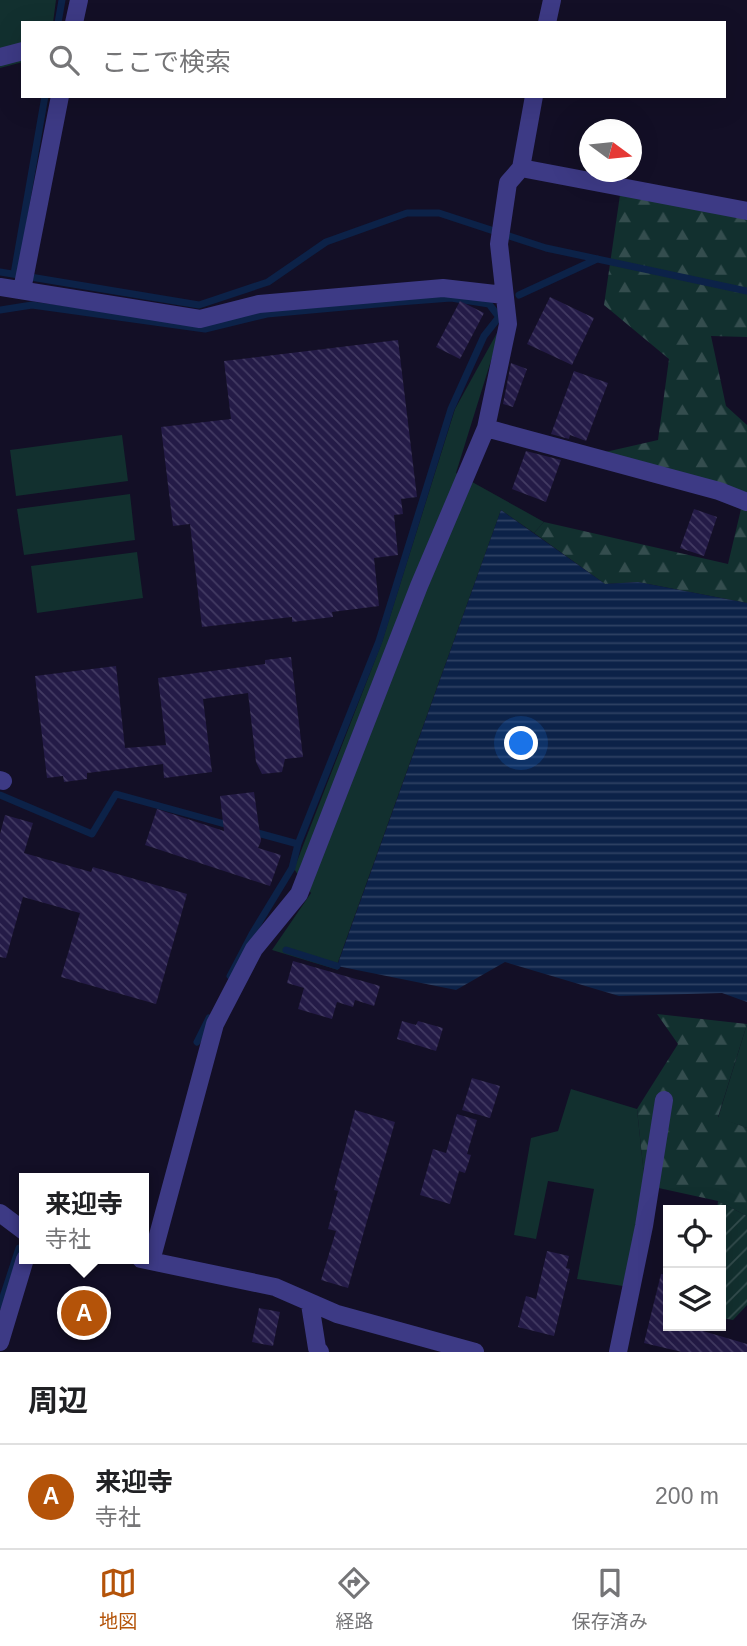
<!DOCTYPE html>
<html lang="ja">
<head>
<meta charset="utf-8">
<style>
	:root { --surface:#fff; --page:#f6f6f6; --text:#202124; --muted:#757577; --line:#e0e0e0; --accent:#b45309 }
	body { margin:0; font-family:Arial,"Noto Sans JP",sans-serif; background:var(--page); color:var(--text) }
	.controls { position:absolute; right:21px; bottom:21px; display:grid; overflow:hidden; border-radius:0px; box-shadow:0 7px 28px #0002 }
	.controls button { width:63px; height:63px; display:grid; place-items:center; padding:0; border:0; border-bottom:2px solid var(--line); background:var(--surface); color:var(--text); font:35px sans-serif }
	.compass { position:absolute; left:579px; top:119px; width:63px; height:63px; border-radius:50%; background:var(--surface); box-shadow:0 7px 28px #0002; rotate:105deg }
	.you { position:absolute; left:522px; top:744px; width:24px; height:24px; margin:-18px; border:5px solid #fff; border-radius:50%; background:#1a73e8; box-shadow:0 0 0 10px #1a73e833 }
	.badge { display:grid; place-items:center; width:46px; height:46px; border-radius:50%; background:var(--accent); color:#fff; font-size:23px; font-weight:700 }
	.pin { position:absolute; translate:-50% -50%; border:4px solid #fff; box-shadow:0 2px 7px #0006 }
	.popup { position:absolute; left:19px; top:1173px; width:130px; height:91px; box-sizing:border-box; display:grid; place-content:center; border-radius:0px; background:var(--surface); filter:drop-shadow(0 2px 5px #0005); font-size:23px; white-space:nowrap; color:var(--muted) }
	.popup b { font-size:26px; color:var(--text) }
	.popup::after { content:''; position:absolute; left:50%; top:100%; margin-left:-14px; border:14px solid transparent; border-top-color:var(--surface) }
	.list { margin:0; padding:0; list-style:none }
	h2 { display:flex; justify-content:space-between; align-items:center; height:91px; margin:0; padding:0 28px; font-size:30px }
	h2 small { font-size:23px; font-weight:400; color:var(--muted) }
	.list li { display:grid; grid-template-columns:46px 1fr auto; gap:21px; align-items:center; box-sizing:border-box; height:105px; padding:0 28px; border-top:2px solid var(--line) }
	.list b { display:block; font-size:26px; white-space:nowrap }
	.list p { margin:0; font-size:23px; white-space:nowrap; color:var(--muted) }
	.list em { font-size:23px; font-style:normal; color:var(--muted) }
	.icon { flex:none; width:38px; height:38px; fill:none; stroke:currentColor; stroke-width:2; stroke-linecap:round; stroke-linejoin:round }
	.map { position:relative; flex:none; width:747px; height:1352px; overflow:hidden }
	.search { position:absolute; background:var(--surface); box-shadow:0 7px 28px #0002; left:21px; right:21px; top:21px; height:77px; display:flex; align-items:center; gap:18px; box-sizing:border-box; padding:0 24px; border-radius:0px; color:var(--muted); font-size:26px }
	.sheet { height:196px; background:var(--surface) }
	nav { display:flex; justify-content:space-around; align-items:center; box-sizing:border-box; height:98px; border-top:2px solid var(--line); background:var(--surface); font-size:19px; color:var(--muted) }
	nav a { display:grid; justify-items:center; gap:4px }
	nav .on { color:var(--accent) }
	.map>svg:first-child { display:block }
	.grass { fill:#12302f }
	.forest { fill:url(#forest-firs) }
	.garden { fill:url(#garden-furrows) }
	.water { fill:url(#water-rules) }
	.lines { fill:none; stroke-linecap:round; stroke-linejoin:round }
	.stream { stroke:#0c2248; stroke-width:7 }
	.building { fill:url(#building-back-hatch) }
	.minor { stroke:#3d3a85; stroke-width:18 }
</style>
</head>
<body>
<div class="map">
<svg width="747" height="1352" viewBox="0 0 747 1352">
	<defs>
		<pattern id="forest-firs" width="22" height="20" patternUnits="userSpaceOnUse" patternTransform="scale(1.75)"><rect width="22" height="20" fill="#12302f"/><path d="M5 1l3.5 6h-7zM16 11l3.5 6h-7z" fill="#344d4e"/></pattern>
		<pattern id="garden-furrows" width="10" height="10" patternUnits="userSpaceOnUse" patternTransform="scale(1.75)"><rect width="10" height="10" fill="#12302f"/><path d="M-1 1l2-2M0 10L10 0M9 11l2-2" fill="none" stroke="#344d4e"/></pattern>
		<pattern id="water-rules" width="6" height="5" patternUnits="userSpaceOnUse" patternTransform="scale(1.75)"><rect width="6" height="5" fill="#0c2248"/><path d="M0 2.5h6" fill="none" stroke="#2f4163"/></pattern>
		<pattern id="building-back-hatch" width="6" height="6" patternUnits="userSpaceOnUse" patternTransform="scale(1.75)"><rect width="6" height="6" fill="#241b47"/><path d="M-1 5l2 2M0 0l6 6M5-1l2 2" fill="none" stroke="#433b63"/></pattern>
	</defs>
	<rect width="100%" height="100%" fill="#130f26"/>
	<path class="grass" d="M0,0h56l-3,23h-30v39l-23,6z
		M503,322l-47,151 88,49 -10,11 -33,-23 -164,455 1,5 -66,-20 39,-57 -17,-24 88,-227 73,-233z
		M122,435l6,46 -112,15 -6,-46z
		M130,494l5,46 -111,15 -7,-46z
		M137,552l6,46 -106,15 -6,-47z
		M747,1024v104l-29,-10z
		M571,1089l66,20 8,76 -22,101 -46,-7 17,-90 -46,-8 -12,58 -22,-4 17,-97 27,-7z"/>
	<path class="forest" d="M620,195l127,19v123l-36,-1 15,70 21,19v178l-109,-21 -33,2 -71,-51 10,-11 184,42 13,-55 -140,-56 57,-13 11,-81 -65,-54z
		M657,1014l90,10 -29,93 29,11v88l-29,-15 -73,-16 -8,-76 41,-65z"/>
	<path class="garden" d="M718,1201l29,15v89l-14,15 -12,-2v-108h-4z"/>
	<path class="water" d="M501,510l104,74 33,-2 109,21v399l-25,-9 -103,3 -114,-34 -49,28 -119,-24z"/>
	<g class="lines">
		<path class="stream" d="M58,23l4,-23
			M0,272l199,33 69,-23 58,-40 81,-29h32l107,35 201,43
			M14,274l31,-178
			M519,295l78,-36
			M0,310l32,-5 173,24 62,-15 132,-12 52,-4 38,6 10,13 -15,19 -33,73 -72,232 -81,203
			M0,795l92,39 24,-40 116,32
			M286,950l51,16
			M230,976l22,-42 40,-66 6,-24 -44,-12
			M197,1042l12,-24
			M0,1306l19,-58"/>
	</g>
	<path class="building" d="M550,297l44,21 -22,47 -45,-21z
		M460,301l24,12 -24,46 -24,-12z
		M398,340l19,157 -16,2 2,15 -9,1 4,40 -24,3 5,48 -47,6 1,5 -41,5v-5l-90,10 -12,-103 -17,2 -12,-99 70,-8 -7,-58z
		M511,363l16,6 -14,38 -10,-3z
		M574,371l34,12 -22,58 -16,-6 -1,4 -18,-5z
		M526,451l35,9 -15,42 -34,-13z
		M694,509l23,8 -13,39 -24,-8z
		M291,657l12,100 -18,2 -3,13 -20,2 -6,-12 -8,-69 -45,6 9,73 -48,6 -1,-14 -76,9v6l-23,3 -1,-6 -16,2 -12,-102 81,-10 9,82 41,-3 -8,-67 107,-14v-4z
		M254,792l7,49 -3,7 23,7 -11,31 -125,-41 12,-36 67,22 -4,-35z
		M5,815l28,8 -9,30 67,19 2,-5 94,27 -31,110 -95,-27 19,-64 -57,-16 -17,61 -6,-1v-123z
		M293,961l87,25 -6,20 -19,-6 -2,7 -16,-5 -5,17 -34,-10 6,-21 -17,-5z
		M402,1021l14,4 2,-4 25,7 -7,23 -39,-12z
		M472,1078l28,8 -10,32 -28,-8z
		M355,1110l40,12 -47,166 -27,-8 15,-49 -8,-2 10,-38 -4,-1z
		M457,1114l20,6 -10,34 4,1 -6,18 -6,-2 -9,33 -30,-9 13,-46 13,4z
		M547,1251l22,5 -3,12 4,1 -16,67 -36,-9 8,-31 10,3z
		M661,1274l7,1v51h18l61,18v8h-65l-38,-9z
		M259,1308l21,4 -7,34 -21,-4z"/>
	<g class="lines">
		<path class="minor" d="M74,23l5,-23
			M547,23l5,-23
			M0,57l23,-6
			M521,168l13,-72
			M0,287l200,32 59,-15 184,-16 61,7
			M22,290l38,-194
			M486,428l233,63 28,11
			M0,780l3,1
			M0,1213l24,18
			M141,1259l134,28 62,27 138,38
			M151,1261l64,-237 39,-75 45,-55 120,-308 67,-158 22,-104 -9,-80 9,-61 13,-15 226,43
			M310,1304l7,44 3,4
			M0,1342l25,-83
			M618,1352l26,-126 20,-126"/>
	</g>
</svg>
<div class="controls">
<button><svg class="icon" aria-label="locate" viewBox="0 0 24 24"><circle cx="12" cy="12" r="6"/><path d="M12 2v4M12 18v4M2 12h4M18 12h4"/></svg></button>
<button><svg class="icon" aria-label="layers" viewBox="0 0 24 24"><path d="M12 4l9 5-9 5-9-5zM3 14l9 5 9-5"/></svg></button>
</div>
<svg class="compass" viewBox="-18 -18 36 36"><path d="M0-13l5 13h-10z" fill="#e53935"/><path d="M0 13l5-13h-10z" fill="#757577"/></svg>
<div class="you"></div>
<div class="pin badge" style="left:84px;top:1313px">A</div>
<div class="popup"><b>来迎寺</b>寺社</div>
<div class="search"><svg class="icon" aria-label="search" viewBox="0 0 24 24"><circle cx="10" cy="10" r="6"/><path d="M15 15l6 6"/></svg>ここで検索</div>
</div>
<section class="sheet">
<h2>周辺<small></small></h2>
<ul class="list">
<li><span class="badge">A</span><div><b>来迎寺</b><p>寺社</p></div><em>200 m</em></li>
</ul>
</section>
<nav>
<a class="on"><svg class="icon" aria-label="map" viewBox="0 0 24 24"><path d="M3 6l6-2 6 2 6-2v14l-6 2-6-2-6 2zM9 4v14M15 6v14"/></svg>地図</a>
<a><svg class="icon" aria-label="directions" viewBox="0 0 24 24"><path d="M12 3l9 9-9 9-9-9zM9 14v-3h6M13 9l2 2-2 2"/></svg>経路</a>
<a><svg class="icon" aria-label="saved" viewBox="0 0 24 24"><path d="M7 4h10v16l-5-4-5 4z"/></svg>保存済み</a>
</nav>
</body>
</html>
